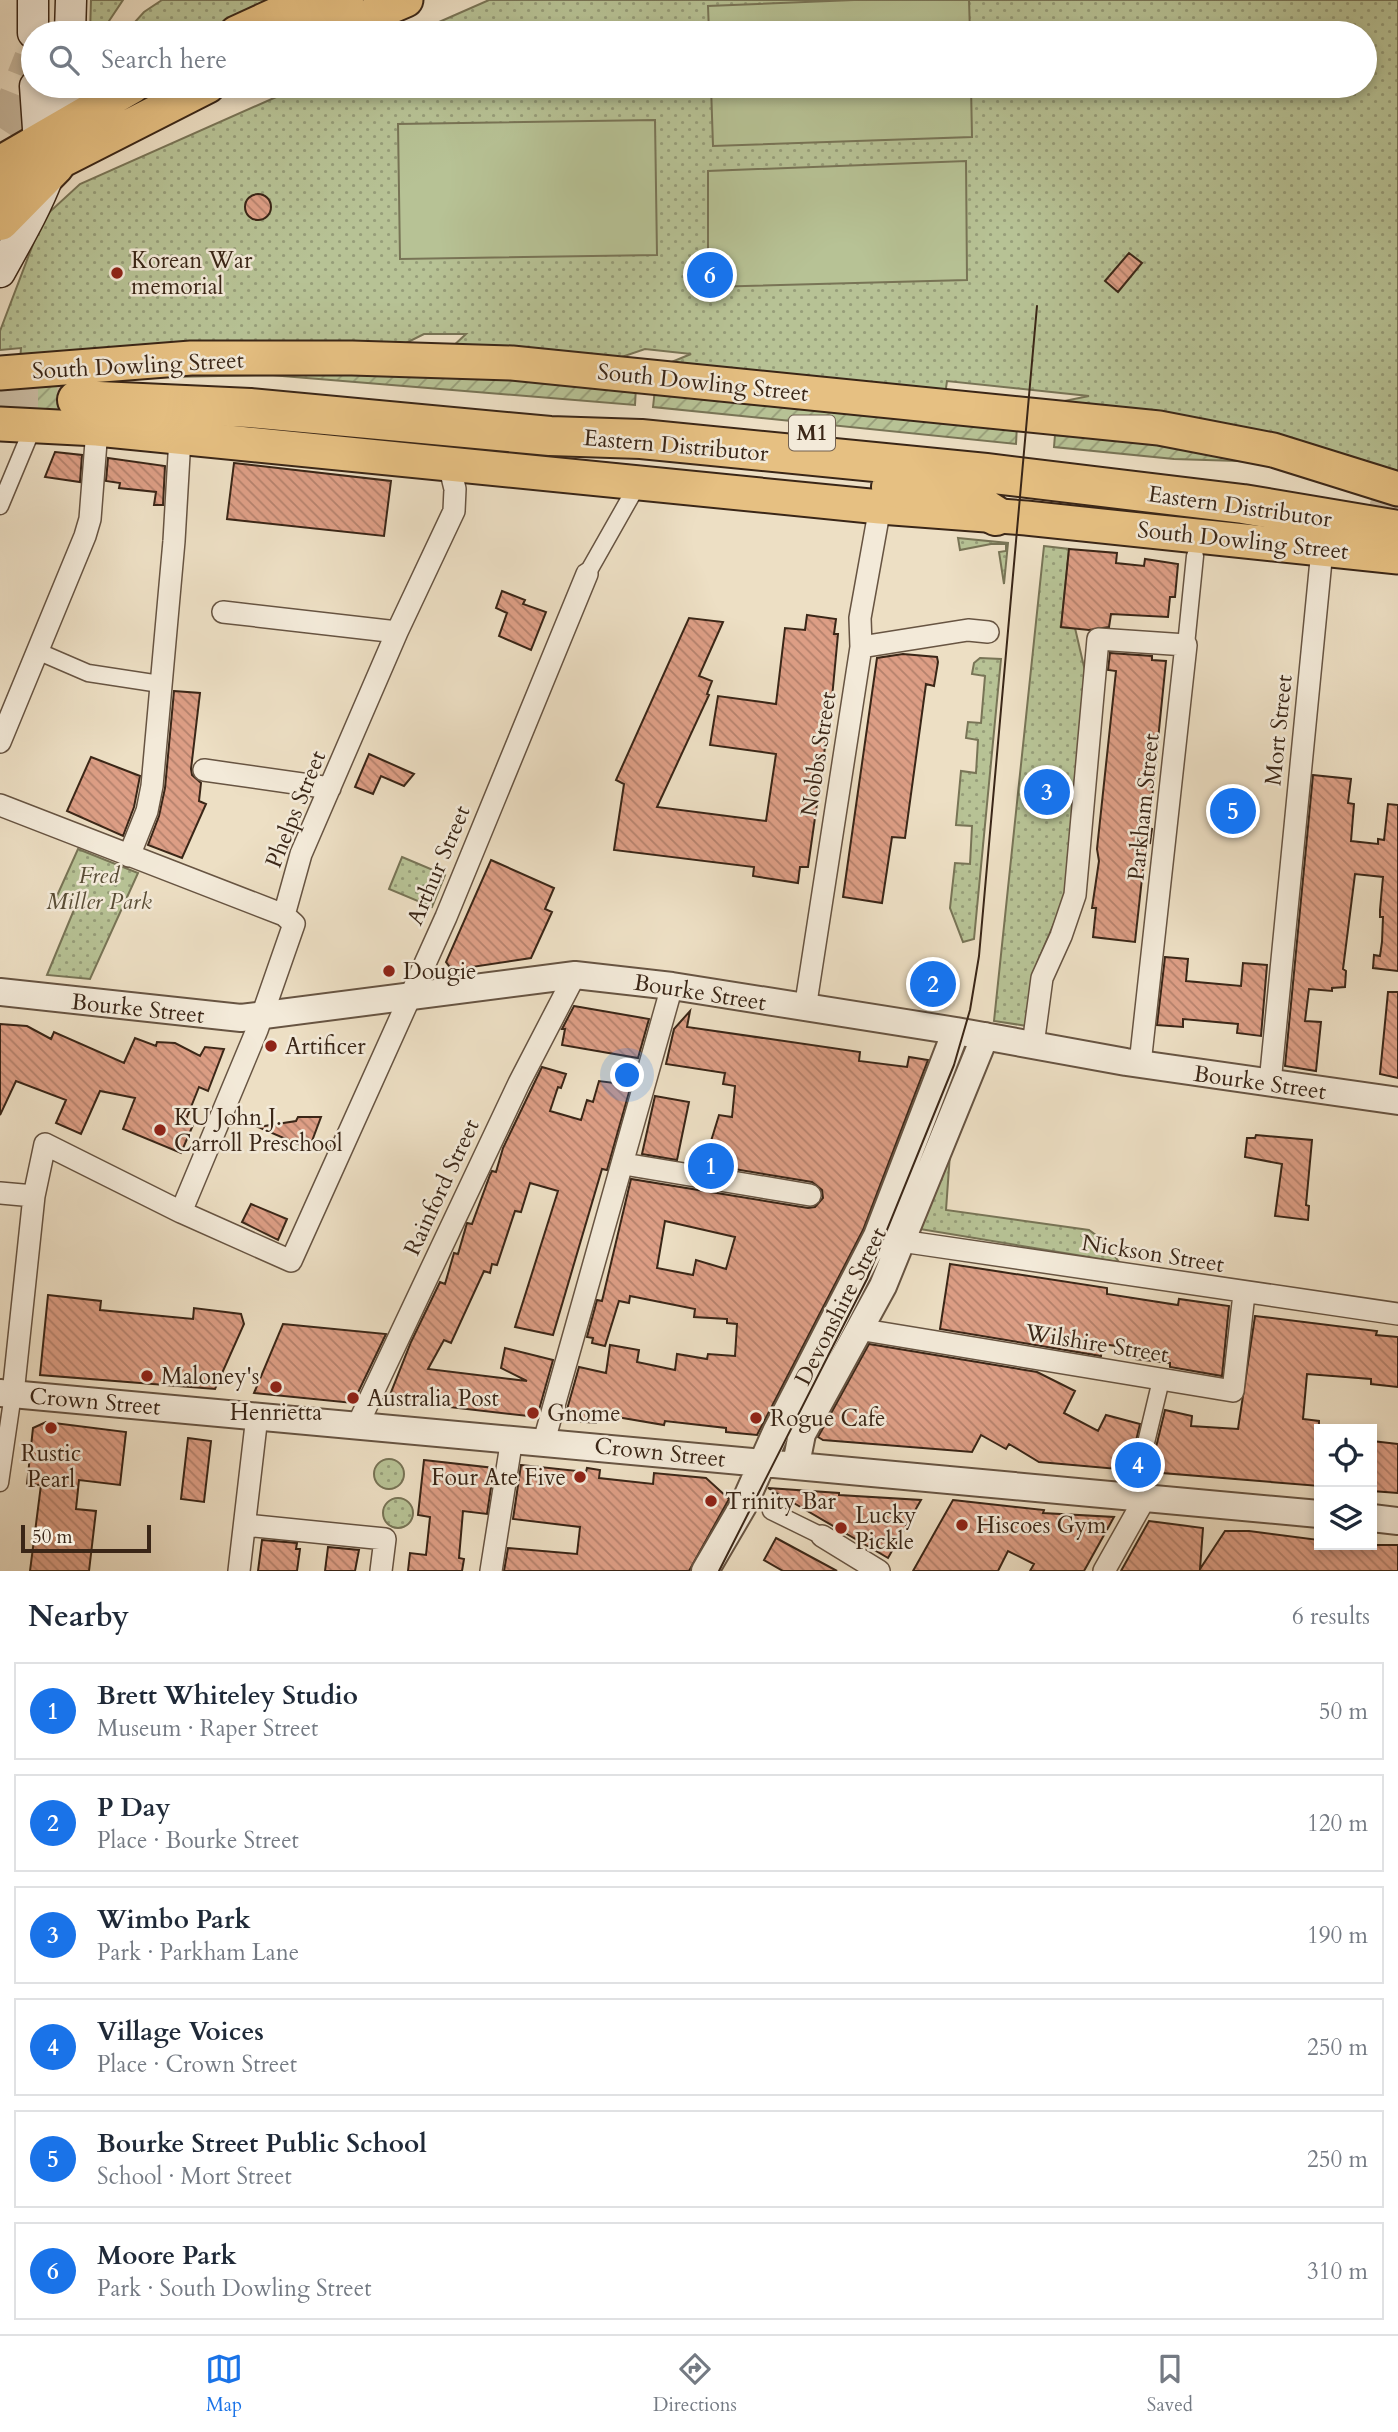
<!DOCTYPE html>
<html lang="en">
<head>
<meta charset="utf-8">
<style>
	:root { --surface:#fff; --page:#f6f6f7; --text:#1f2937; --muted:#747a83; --line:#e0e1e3; --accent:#1a73e8 }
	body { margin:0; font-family:Cardo,serif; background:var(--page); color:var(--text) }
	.controls { position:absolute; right:21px; bottom:21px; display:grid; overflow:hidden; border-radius:0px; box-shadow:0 4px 10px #0003 }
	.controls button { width:63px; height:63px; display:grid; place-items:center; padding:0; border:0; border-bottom:2px solid var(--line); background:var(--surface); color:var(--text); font:35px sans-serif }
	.scale { position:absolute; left:21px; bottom:18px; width:130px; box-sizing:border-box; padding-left:7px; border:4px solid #3a2617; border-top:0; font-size:19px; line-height:24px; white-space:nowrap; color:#3a2617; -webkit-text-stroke:5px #f3ead9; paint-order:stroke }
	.you { position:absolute; left:628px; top:1076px; width:24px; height:24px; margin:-18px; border:5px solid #fff; border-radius:50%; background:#1a73e8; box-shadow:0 0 0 10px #1a73e833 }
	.badge { display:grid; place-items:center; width:46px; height:46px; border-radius:50%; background:var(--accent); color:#fff; font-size:23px; font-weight:700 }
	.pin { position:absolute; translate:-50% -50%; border:4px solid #fff; box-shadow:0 2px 7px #0006 }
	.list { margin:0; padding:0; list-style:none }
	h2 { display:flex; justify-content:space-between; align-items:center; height:91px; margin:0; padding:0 28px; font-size:30px }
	h2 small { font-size:23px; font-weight:400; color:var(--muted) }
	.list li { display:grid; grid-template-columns:46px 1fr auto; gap:21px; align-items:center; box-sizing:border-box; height:98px; margin:0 14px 14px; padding:0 14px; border:2px solid var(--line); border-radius:0px }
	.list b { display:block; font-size:26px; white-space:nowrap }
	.list p { margin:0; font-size:23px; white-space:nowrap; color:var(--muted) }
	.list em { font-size:23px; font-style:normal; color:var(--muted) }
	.icon { flex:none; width:38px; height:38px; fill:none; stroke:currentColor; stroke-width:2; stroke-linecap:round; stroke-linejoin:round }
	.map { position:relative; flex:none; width:1398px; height:1571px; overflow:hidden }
	.search { position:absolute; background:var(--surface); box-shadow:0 4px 10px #0003; left:21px; right:21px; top:21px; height:77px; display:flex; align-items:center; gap:18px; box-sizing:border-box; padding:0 24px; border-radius:38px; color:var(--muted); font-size:26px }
	.sheet { height:763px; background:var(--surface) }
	nav { display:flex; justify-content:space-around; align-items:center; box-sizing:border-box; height:98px; border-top:2px solid var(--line); background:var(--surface); font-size:19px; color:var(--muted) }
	nav a { display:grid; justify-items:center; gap:4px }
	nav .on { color:var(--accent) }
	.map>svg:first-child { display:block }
	.grass { fill:url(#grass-dots); stroke:#787456; stroke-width:2 }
	.garden { fill:url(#garden-furrows); stroke:#787456; stroke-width:2 }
	.pitch { fill:#b7c295; stroke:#787456; stroke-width:2 }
	.building { fill:url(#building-back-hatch); stroke:#3a2617; stroke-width:2; fill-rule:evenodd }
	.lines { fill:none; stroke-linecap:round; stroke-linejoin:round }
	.motorway-tunnel { stroke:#c9baa1; stroke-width:38; stroke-dasharray:38 19; stroke-linecap:butt }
	.pedestrian-casing { stroke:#675442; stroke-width:19 }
	.minor-casing { stroke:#675442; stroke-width:24 }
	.tertiary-casing { stroke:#675442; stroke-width:30 }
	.secondary-casing { stroke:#3a2617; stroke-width:33 }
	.primary-casing { stroke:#3a2617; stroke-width:37 }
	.motorway-casing { stroke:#3a2617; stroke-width:42 }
	.pedestrian { stroke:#f3ead9; stroke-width:16 }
	.minor { stroke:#f3ead9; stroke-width:21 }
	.tertiary { stroke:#f3ead9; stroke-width:26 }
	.secondary { stroke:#f3ead9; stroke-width:30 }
	.primary { stroke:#e6c082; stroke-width:33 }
	.motorway { stroke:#e6c082; stroke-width:38 }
	.tram { stroke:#3a2617; stroke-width:2 }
	.poi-dot { fill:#8f2418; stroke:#f3ead9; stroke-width:2.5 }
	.labels { text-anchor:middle; stroke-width:5; stroke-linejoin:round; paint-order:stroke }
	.shield { fill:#f3ead9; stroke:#726151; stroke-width:2 }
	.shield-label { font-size:21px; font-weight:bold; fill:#3a2617 }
	.poi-label { font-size:23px; fill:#3a2617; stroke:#f3ead9; text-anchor:start }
	.street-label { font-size:23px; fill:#3a2617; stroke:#f3ead9 }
	.park-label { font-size:23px; font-style:italic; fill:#594d36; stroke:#f3ead9 }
</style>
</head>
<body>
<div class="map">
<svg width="1398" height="1571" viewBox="0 0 1398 1571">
	<defs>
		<pattern id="grass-dots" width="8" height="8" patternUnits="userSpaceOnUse" patternTransform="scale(1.75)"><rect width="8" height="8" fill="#b7c295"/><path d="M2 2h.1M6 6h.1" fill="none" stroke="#969d79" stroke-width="1.8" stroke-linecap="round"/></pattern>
		<pattern id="garden-furrows" width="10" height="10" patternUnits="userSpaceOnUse" patternTransform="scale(1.75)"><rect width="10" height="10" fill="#b7c295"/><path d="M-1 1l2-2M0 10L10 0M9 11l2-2" fill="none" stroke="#969d79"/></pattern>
		<pattern id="building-back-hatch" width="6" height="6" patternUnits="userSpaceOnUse" patternTransform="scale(1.75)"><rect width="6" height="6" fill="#dd9e85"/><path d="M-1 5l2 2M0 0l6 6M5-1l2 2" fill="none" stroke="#b4816c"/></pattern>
	</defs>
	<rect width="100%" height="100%" fill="#eddfc4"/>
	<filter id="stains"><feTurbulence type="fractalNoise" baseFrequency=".00286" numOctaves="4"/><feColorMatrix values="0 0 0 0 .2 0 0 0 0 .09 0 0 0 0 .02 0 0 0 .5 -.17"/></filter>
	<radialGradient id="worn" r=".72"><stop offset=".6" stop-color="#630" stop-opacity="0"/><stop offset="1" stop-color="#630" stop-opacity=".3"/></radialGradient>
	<path class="grass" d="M91,0h32l-22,33h-11z
		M162,0h119l-69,33h-87l19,-21z
		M489,0h909v479l-334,-74v-4l25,-5 -142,-15 -2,14 -283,-29 29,-12 -46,-5 -38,13 -158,-12 17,-16h-42l-30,15 -374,12 1,-13 -21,2v-19l43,-113 37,-34 221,-98h1064v-53h-951z
		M958,538l50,5 -4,41 -5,-32 7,-1v-7h-15l-31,6z
		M1044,546l25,3 -8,78 14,1 13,56 -24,216 -27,63 -10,63 -33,-5z
		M980,658l21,1 -27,280 -11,3 -13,-34 5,-45 15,1 2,-38 -16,-1 5,-54 15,2 2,-33 -12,-2 2,-16 13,1 4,-47 -13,-2 2,-11z
		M78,849l60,24 -48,106 -43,-4 29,-70 -20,-7z
		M402,857l43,18 -13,32 -43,-18z
		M950,1154l-4,56 143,20 15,11 15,21 -199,-33z
		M374 1474a15 15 0 1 1 30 0a15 15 0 1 1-30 0Z
		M383 1513a15 15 0 1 1 30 0a15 15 0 1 1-30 0Z"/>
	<path class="garden" d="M293,364l343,23 -1,18 -365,-30 -199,4 -1,31 559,55 -1,8 -628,-61v-31z
		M655,389l362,36 -1,19 -363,-37z
		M1055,435l69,1 146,26 -96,-3 -120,-12z"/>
	<path class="pitch" d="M854,0h115l1,33h-261l-1,-27z
		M711,86h260l1,51 -259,9z
		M655,120l2,135 -257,4 -2,-135z
		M966,161l1,119 -259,7v-116z"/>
	<path class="building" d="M245 207a13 13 0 1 1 26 0a13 13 0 1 1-26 0Z
		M1129,253l13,10 -24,29 -13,-11z
		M55,452l27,3 -2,27 -35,-5z
		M108,458l57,8 -2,39h-9l2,-13 -37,-4 1,-5 -14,-2z
		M234,463l157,18 -7,55 -157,-17z
		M1069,549l48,4 -1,10 28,3 1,-7 33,5 -3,33h-5l-2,20 -57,-3 -2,13 -20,3 -28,-3z
		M502,591l23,9 -2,4 23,8 -15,38 -32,-14 8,-23 -11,-5z
		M807,615l29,4 -2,15h4l-6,64 -24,169h-8l-2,16 -45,-7 1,-9 -140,-17 10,-66 -8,-4 73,-162 34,4 -24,54 13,5 -5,13 2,1 -52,112 109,14 10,-67 -66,-9 8,-49 58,8 9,-76 20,2z
		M1110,653l42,3v4l14,1 -17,167 3,1 -2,14 -4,-1 -11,100 -42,-5 3,-29h-4l7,-47 -2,-12 19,-178 -8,-1z
		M903,654l34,3 1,5 -4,24 -8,-2 -21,154 -13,-1 -10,66 -39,-6 34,-239z
		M174,691l26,2 -9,76 1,6 9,8 -2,18 7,3 -24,54 -34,-13 11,-29 6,-28z
		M369,754l45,20 -10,12 -23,-10 -8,18 -18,-7z
		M91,757l49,19 -6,31 -11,29 -56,-25z
		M1313,775l38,4 -3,24 6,1 -3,37 27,3v-5l6,1 4,-36 10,1v166l-25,-3 1,-13 6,1 2,-14 1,-25h-3v-7l3,-33 -28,-3 -12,95 3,2 -1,16 -13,1v3l-23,-2 -4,32 16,1 -5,49 -31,-5z
		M491,860l63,28 -9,21 7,3 -21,46 -79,12 -6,-8z
		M1165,957l23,2 -2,22 55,5 2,-23 24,2 -6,71 -24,-3 1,-9 -55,-5v8l-26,-2z
		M1388,992h10v86l-18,-4z
		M574,1006l75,13 -11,39 -76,-13 3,-16h-3z
		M690,1011l-3,16 173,25 -1,9 48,6 2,-10 19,3 -65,170 -106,205 -31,-3v-4l-61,-7 -1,4 -53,-9 -13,-1 -2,8 -32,-3 15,-53 27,6 4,-28 29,5 -2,12 38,8 2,-16 30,5 1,-5 27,2 2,-32 -10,-1v-4l-33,-2 1,-8 -65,-13 -1,7 -10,-2 -14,45 -13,-3 1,-5 -6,-1 10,-37 5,1 29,-122 177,29 7,-1 8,-9 -1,-8 -10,-8 -108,-18 15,-49 13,2 3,-31 -12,-2 2,-11 -59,-9 8,-35zM665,1221l70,16 -9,32 -30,-9 -3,15 -36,-7z
		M0,1024l27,2 24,13 3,-7 70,31 11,-25 21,8 1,-4 18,1 25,13 5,-9 19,2 -16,42 -9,-4 -14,35 8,3 -12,28 -58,-24 12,-31 -35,-7 -19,43 -25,-11 10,-23 -50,-19 -16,34z
		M542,1067l24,7 -5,14 -3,-1 -8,24 31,9 6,-20 6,2 6,-21 23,3 13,-13 -28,99 -5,-1 -49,166 -38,-8 43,-136 -28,-8 -9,29 -6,-1 -18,54 -5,-1 -2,9 -6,-2 -33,72 -7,-3 -16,29 99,12 -26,-13 4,-20 48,12 -16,57 -149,-17 23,-58 29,-60 5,2 9,-31 4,1 9,-31 5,1 18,-49 2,-4 4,1 7,-24z
		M655,1096l34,6 -12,58 -35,-6z
		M298,1117h23l-12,32 -51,-22 38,-6z
		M1256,1135l56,5 -6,65 3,1 -1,14 -33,-4 7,-52 -37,-7 2,-19h8z
		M251,1204l36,15 -9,21 -36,-18z
		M950,1264l157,24v6l71,11 1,-6 50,7 -7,70 -52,-9v-4l-34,-4 1,-10 -35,-5 -1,12 -161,-27z
		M48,1295l53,6 -1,9 93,9 1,-11 47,6 3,10 -29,65 -175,-14z
		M1255,1316l122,15 -1,4 22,2v50l-27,-3v-5l-64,-5 -4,45 16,2v65l-169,-14 15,-62 27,6 -1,10 47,3z
		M283,1324l103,10 -33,69 -99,-10z
		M869,1344l168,28 38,19 -11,22 34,18 8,-16 34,9 -11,46 -90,-8 -30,-18 -3,5 -25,-14 -9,17 -149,-12 -5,-3z
		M46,1422l80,10 -6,53 -41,-5 -3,29 20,2 -7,60h-59l11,-86 -14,-1 6,-56z
		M188,1438l23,3 -7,61 -23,-3z
		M1372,1441l26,3v49l-26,-2z
		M424,1460l70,8 -7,46 -24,-3 -4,47 5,1 -2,12h-54l2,-18 16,2 4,-38 -12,-2z
		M521,1465l65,7 1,-4 13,2 -1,8 54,6 1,-11 52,5 23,21 -40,72h-185l4,-23 69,6 3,-27 -67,-8z
		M768,1488l71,5v2l82,5 -33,58z
		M953,1500l91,10 -1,3 71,4 -30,54h-54l4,-7 -26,-13 -10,20h-85z
		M1149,1521l54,7 -3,41 25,-38h24l70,9 -1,5h80v26h-277z
		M776,1538l61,33h-54l-19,-11z
		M262,1540l35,3 -1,6h4l-3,22h-39z
		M328,1547l31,3 -4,21h-30z"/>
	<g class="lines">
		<path class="motorway-tunnel" d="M277,33l39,-20
			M0,128l14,-21 19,-48
			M0,391h113
			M1370,503l28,8"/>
		<defs>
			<path id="pedestrian" d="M0,506l33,-79
				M587,574l47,-83
				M1186,645l9,-89
				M37,651l51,22 72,11
				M0,1483l13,-89
				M1133,1497l28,-117
				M771,1511l51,25"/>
			<path id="minor" d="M223,612l174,20
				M861,647l107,-17 20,2
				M0,742l85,-206 5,-17 7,-90
				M204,770l126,18
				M0,805l284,110
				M129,856l18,-45 5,-25 22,-245 6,-103
				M805,1009l56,-362 -1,-29 20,-111
				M1033,1045l9,-67 19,-42 14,-41 23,-256 88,6 -46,419
				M1270,1083l52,-533
				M624,1164l186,31
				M0,1193l34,3
				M181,1212l76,-182 37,-106 -10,-9 17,-61 96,-222 57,-121 1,-22 -6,-25
				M901,1241l497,73
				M858,1329l375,62 11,-97
				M13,1394l21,-198 11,-52 136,68 110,49 155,-344 141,-343
				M358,1424l161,-341 56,-108
				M544,1441l128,-455
				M245,1525l140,14 -4,32
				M822,1536l57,35
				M239,1571l18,-155
				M491,1571l21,-133
				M1104,1571l41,-73"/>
			<path id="tertiary" d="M0,992l241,26 334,-43 97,11 284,45 170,31 272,39
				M0,1393l1319,121
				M796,1464l6,-30 81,-148 102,-250
				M1372,1518l26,3
				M705,1571l38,-65 33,-74 101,-196 79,-205"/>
			<path id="secondary" d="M33,0v33
				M70,33l1,-33
				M35,86l4,57 9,17
				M0,272c38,-69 61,-106 67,-186"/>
			<path id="primary" d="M236,33l72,-33
				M329,33l77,-33
				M0,163l133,-77
				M0,192l208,-106
				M0,373l191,-15h161l160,5 647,65 114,22 125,39
				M0,424l97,5 783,78 146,11 372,39"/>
			<path id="motorway" d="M316,13l28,-13
				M0,221l55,-56
				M77,400l173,8 300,28 91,3 345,34 257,31 155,26
				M891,487l80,13 25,16"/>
		</defs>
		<use href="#pedestrian" class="pedestrian-casing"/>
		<use href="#minor" class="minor-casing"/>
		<use href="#tertiary" class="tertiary-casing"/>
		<use href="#secondary" class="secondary-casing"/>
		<use href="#primary" class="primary-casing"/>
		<use href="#motorway" class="motorway-casing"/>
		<use href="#pedestrian" class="pedestrian"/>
		<use href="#minor" class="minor"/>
		<use href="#tertiary" class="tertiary"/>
		<use href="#secondary" class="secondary"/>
		<use href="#primary" class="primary"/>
		<use href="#motorway" class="motorway"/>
		<path class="tram" d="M719,1571l148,-292 87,-214 16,-55 9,-54 58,-650"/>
	</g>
	<g class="poi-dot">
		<circle cx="117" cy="273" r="7"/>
		<circle cx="389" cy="971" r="7"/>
		<circle cx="271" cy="1046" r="7"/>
		<circle cx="160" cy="1130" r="7"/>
		<circle cx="147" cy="1376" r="7"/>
		<circle cx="276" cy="1387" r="7"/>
		<circle cx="353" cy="1398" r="7"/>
		<circle cx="533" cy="1413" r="7"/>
		<circle cx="756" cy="1418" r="7"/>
		<circle cx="51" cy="1428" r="7"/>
		<circle cx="580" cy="1477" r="7"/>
		<circle cx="711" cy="1501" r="7"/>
		<circle cx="962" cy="1525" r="7"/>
		<circle cx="841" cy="1528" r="7"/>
	</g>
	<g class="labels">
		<rect class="shield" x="789" y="415.5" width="46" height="35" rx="5"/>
		<g class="shield-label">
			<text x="812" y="440">M1</text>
		</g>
		<g class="poi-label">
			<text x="131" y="268">Korean War<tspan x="131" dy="26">memorial</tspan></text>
			<text x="403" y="979">Dougie</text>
			<text x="285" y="1054">Artificer</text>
			<text x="174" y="1125">KU John J.<tspan x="174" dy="26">Carroll Preschool</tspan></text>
			<text x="161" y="1384">Maloney's</text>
			<text x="367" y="1406">Australia Post</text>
			<text x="276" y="1420" text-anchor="middle">Henrietta</text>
			<text x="547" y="1421">Gnome</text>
			<text x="770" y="1426">Rogue Cafe</text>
			<text x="51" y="1461" text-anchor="middle">Rustic<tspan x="51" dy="26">Pearl</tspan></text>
			<text x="566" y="1485" text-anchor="end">Four Ate Five</text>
			<text x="725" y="1509">Trinity Bar</text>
			<text x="855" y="1523">Lucky<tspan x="855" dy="26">Pickle</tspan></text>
			<text x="976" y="1533">Hiscoes Gym</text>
		</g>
		<g class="street-label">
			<text transform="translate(138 365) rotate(-3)" y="8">South Dowling Street</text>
			<text transform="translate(703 382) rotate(6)" y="8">South Dowling Street</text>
			<text transform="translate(676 445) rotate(5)" y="8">Eastern Distributor</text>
			<text transform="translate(1240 506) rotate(8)" y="8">Eastern Distributor</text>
			<text transform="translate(1243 540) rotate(6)" y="8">South Dowling Street</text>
			<text transform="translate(1278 730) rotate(-84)" y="8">Mort Street</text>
			<text transform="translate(818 754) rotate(-81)" y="8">Nobbs Street</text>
			<text transform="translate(1143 807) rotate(-84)" y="8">Parkham Street</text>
			<text transform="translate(295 809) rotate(-68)" y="8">Phelps Street</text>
			<text transform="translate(438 865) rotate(-67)" y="8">Arthur Street</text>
			<text transform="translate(700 992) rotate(9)" y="8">Bourke Street</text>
			<text transform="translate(138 1008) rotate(6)" y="8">Bourke Street</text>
			<text transform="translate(1260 1082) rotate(8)" y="8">Bourke Street</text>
			<text transform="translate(441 1187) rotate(-65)" y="8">Rainford Street</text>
			<text transform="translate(1153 1253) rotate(9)" y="8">Nickson Street</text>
			<text transform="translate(840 1306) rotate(-63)" y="8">Devonshire Street</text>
			<text transform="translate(1097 1343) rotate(9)" y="8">Wilshire Street</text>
			<text transform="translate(95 1401) rotate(5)" y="8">Crown Street</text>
			<text transform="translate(660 1452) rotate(6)" y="8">Crown Street</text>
		</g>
		<g class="park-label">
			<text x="99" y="883">Fred<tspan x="99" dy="26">Miller Park</tspan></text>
		</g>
	</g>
	<rect width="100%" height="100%" filter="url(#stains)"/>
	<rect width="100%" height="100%" fill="url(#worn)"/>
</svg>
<div class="controls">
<button><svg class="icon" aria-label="locate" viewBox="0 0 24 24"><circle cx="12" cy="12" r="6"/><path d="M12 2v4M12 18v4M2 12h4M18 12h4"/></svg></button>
<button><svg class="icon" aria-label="layers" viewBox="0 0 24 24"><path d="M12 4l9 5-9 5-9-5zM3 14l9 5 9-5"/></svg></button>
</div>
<div class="scale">50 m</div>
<div class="you"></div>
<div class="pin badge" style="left:711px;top:1166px">1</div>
<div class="pin badge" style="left:933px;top:984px">2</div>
<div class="pin badge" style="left:1047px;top:792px">3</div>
<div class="pin badge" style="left:1138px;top:1465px">4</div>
<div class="pin badge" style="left:1233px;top:811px">5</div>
<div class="pin badge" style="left:710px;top:275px">6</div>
<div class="search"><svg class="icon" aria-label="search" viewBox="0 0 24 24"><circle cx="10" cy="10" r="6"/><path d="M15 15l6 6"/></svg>Search here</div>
</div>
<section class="sheet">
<h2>Nearby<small>6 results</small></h2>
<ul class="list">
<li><span class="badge">1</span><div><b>Brett Whiteley Studio</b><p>Museum · Raper Street</p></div><em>50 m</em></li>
<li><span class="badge">2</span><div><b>P Day</b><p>Place · Bourke Street</p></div><em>120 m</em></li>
<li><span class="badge">3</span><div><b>Wimbo Park</b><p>Park · Parkham Lane</p></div><em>190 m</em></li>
<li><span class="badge">4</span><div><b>Village Voices</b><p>Place · Crown Street</p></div><em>250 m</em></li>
<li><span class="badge">5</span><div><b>Bourke Street Public School</b><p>School · Mort Street</p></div><em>250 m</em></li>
<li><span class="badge">6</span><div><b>Moore Park</b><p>Park · South Dowling Street</p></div><em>310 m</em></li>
</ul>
</section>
<nav>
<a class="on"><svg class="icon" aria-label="map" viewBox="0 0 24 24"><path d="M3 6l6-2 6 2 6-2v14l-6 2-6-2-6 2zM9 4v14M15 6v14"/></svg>Map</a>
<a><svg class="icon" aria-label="directions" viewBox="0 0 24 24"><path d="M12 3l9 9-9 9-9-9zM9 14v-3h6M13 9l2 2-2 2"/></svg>Directions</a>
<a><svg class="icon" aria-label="saved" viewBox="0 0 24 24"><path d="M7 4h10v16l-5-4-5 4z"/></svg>Saved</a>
</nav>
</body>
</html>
